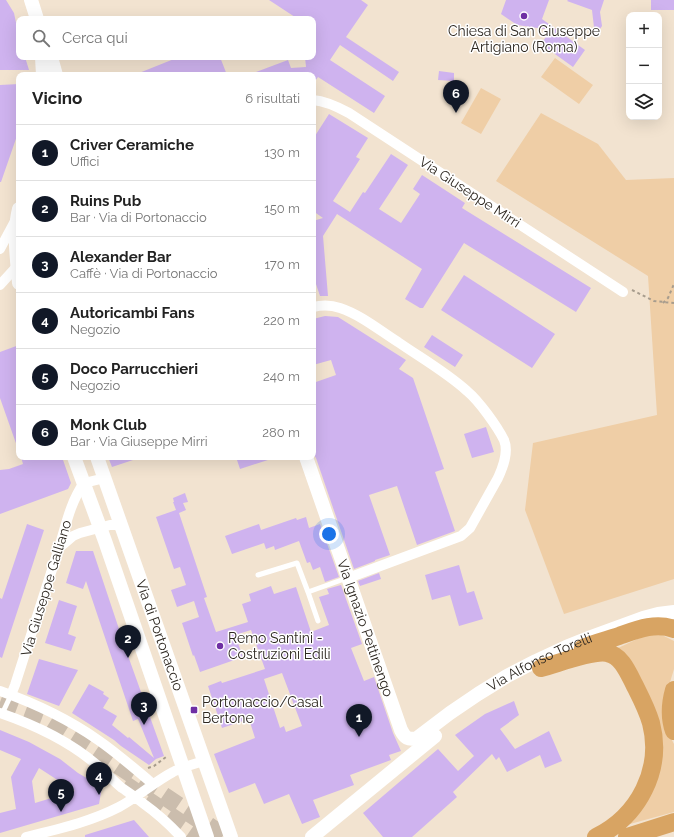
<!DOCTYPE html>
<html lang="it">
<head>
<meta charset="utf-8">
<style>
	:root { --surface:#fff; --page:#f6f6f6; --text:#222; --muted:#767676; --line:#e0e0e0; --accent:#111827 }
	body { margin:0; font-family:Raleway,sans-serif; background:var(--page); color:var(--text) }
	.controls { position:absolute; right:12px; top:12px; display:grid; overflow:hidden; border-radius:8px; box-shadow:0 4px 16px #0002 }
	.controls button { width:36px; height:36px; display:grid; place-items:center; padding:0; border:0; border-bottom:1px solid var(--line); background:var(--surface); color:var(--text); font:20px sans-serif }
	.you { position:absolute; left:329px; top:534px; width:14px; height:14px; margin:-10px; border:3px solid #fff; border-radius:50%; background:#1a73e8; box-shadow:0 0 0 6px #1a73e833 }
	.badge { display:grid; place-items:center; width:26px; height:26px; border-radius:50%; background:var(--accent); color:#fff; font-size:13px; font-weight:700 }
	.pin { position:absolute; translate:-50% -33px; filter:drop-shadow(0 1px 2px #0008) }
	.pin::after { content:''; position:absolute; top:21px; width:14px; height:12px; background:inherit; clip-path:polygon(0 0,100% 0,50% 100%) }
	.list { margin:0; padding:0; list-style:none }
	h2 { display:flex; justify-content:space-between; align-items:center; height:52px; margin:0; padding:0 16px; font-size:17px }
	h2 small { font-size:13px; font-weight:400; color:var(--muted) }
	.list li { display:grid; grid-template-columns:26px 1fr auto; gap:12px; align-items:center; box-sizing:border-box; height:56px; padding:0 16px; border-top:1px solid var(--line) }
	.list b { display:block; font-size:15px; white-space:nowrap }
	.list p { margin:0; font-size:13px; white-space:nowrap; color:var(--muted) }
	.list em { font-size:13px; font-style:normal; color:var(--muted) }
	.icon { flex:none; width:22px; height:22px; fill:none; stroke:currentColor; stroke-width:2; stroke-linecap:round; stroke-linejoin:round }
	.map { position:relative; flex:none; width:674px; height:837px; overflow:hidden }
	.search { position:absolute; background:var(--surface); box-shadow:0 4px 16px #0002; left:16px; top:16px; width:300px; height:44px; display:flex; align-items:center; gap:10px; box-sizing:border-box; padding:0 14px; border-radius:8px; color:var(--muted); font-size:15px }
	.panel { position:absolute; background:var(--surface); box-shadow:0 4px 16px #0002; left:16px; top:72px; width:300px; height:388px; border-radius:8px }
	.map>svg:first-child { display:block }
	.green { fill:#efcea6 }
	.building { fill:#cfb3ef; fill-rule:evenodd }
	.lines { fill:none; stroke-linecap:round; stroke-linejoin:round }
	.highway-tunnel { stroke:#cbbdad; stroke-width:18; stroke-dasharray:18 9; stroke-linecap:butt }
	.path { stroke:#a79c8d; stroke-width:2; stroke-dasharray:3 3; stroke-linecap:butt }
	.lane { stroke:#fff; stroke-width:5 }
	.street { stroke:#fff; stroke-width:10 }
	.secondary { stroke:#fff; stroke-width:14 }
	.highway { stroke:#d8a463; stroke-width:18 }
	.poi-dot { fill:#6f2fa4; stroke:#fff; stroke-width:1.5 }
	.labels { text-anchor:middle; stroke-width:3; stroke-linejoin:round; paint-order:stroke }
	.poi-label { font-size:14px; fill:#2d2720; stroke:#fff; text-anchor:start }
	.street-label { font-size:14px; fill:#2d2720; stroke:#fff }
</style>
</head>
<body>
<div class="map">
<svg width="674" height="837" viewBox="0 0 674 837">
	<rect width="100%" height="100%" fill="#f2e3d0"/>
	<path class="green" d="M555,58l38,27 -14,19 -38,-27z
		M481,88l20,11 -20,35 -20,-11z
		M541,113l57,31 28,36 48,-2v401l-110,35 -39,-104 8,-67 124,-28 -9,-139 -152,-95z
		M658,634l6,2 10,5v28l-9,30 3,34 6,11v68l-44,12 -1,-1 30,-52 -41,-123 28,-13z"/>
	<path class="building" d="M0,0h6l8,13 5,24v20h6l4,13h-29z
		M269,0h92l7,5 -22,32 53,35 -6,9 -53,-36 -10,15 55,36 -11,17 -56,-36 -5,7v-9h-62v-1l37,-14 3,8 15,-1 -1,-10h8v-38h-15z
		M506,0h43l-7,19 43,31 -12,17 -32,-23 10,-14 -34,-5 -16,-11z
		M568,0h36l-4,12 2,14 -7,10 -3,-26 -25,-9z
		M651,0h23v10h-23z
		M179,57h41l7,18h-93z
		M439,71l15,2v8l-16,-1z
		M19,84v46l-18,52h-1v-97z
		M329,114l39,24 -12,19 4,2 -27,42 17,11 13,-20 2,1 26,-39 17,11 -29,44 22,14 19,-29 -7,-5 9,-14 43,28 -3,5 129,80 -15,24 -112,-69 -41,65h-3l-15,-9 17,-30 -85,-55 -14,22 5,60h-8l-7,-21v-54l10,-3 -10,-7v-72z
		M464,275l91,59 -23,34 -91,-58z
		M325,316l13,1 68,43 -7,9 14,9 31,91 -9,3 20,59 -38,14 -20,-59 -28,9 21,60 -15,5v1l-21,8 -38,-111 -3,-5v-70l23,-8 -5,-15 -18,5v-46z
		M432,335l31,20 -8,12 -31,-20z
		M19,345v103l-1,1 -18,-51v-46z
		M486,427l8,25 -22,6 -8,-24z
		M21,457h41l9,26 -3,6 -68,25v-44l9,-1 14,-5z
		M108,457h28v2l-24,8z
		M236,457h35v2l-31,10z
		M185,493l3,9 -5,1 3,7 -7,3 28,84 -3,1 12,34 32,-10 -6,-18 9,-3 -2,-7 22,-8 3,8 22,-7 15,45 18,-7 -10,-28 10,-3 -2,-5 14,-4 21,59 -11,4 13,33 10,-4 19,56 8,18 -12,4 2,5 -41,15 4,10 -41,15 7,17 -18,7 -13,-30 -25,10 -9,-21 -26,10 -15,-39 41,-16 -6,-19 -27,9 -14,-42 13,-5 1,2 43,-14 -14,-39 -16,5 8,22 -43,15 -6,-17 -1,1 -11,-33 17,-6 -5,-16 -17,6 -6,-17 15,-5 -6,-18 -6,2 -18,-52 20,-7 -3,-8h1l-1,-4zM282,673l20,53 -16,6 -2,-6 -4,2 -16,-49z
		M306,517l3,11 11,-4 19,53 -14,5 -5,-15 -7,3 -3,-8 -3,1 -8,-22 -24,9 -1,-4 -8,3 -2,-6 -32,11 -7,-18 34,-12 2,6 35,-12 1,2z
		M27,524l17,6 -42,128 -2,-1v-59l2,1z
		M76,551h17l34,102 37,103 -8,3 -7,6 -28,-19 -7,-6 -42,-27 17,-29 15,8 -1,2 6,4 -6,10 14,8 -5,9 16,13 1,-1 25,21 -16,-39 -5,2 -47,-140 -3,8 -17,-6z
		M459,565l8,28 7,-2 9,28 -24,7 -9,-31 -18,5 -7,-25z
		M379,573l2,6 -21,7 -2,-5z
		M59,600l18,6 -9,28 8,3 -5,14 -26,-8z
		M39,659l39,11 -19,36 -32,-12z
		M514,701l5,14 -19,14 15,20 34,-18 13,30 -17,7 -5,-13 -33,17 -8,-15 -3,3 -4,-6 -39,38 4,5 -45,40h-29l-20,-24 75,-64 20,22 16,-15 -19,-21 30,-21z
		M0,730l29,12 31,17 18,14 24,14 -3,17 -99,29v-20l16,-4 -5,-32 10,-18 -21,-9zM39,768l20,13 16,10 -40,12 -3,-22z
		M134,820l15,17h-64v-2z"/>
	<g class="lines">
		<path class="highway-tunnel" d="M0,702l48,18 45,28 132,89
			M124,784l77,53"/>
		<path class="path" d="M632,290l22,11 20,2
			M663,303l5,-5 6,-14
			M148,768l6,-2 12,-9"/>
		<path class="lane" d="M258,575l39,-12 11,29 39,-14
			M308,592l10,29
			M2,714l9,-19"/>
		<path class="street" d="M313,100c13,1 25,7 36,13l274,179
			M0,249l15,-28
			M0,285l19,-21
			M313,307c9,-2 18,-2 27,1 21,7 39,22 58,34 23,16 48,30 69,49 12,10 30,35 37,49 5,12 -1,27 -6,38l-28,50 -9,8 -113,42
			M59,548l14,-12 7,-3 30,-8h6l6,2
			M0,691c34,12 68,28 98,49 19,13 37,29 55,44
			M11,695l4,-10c14,-44 28,-87 42,-131 8,-24 12,-50 27,-71l21,-5
			M0,713c35,12 69,28 97,52 9,7 16,16 25,23 7,5 15,10 22,16 14,10 26,21 37,33
			M26,837c32,-8 64,-15 93,-30 19,-10 35,-25 54,-35 9,-5 21,-8 31,-11"/>
		<g class="secondary">
			<path d="M31,0l6,19"/>
			<path d="M42,57l1,18"/>
			<path d="M51,57l5,18"/>
			<path d="M19,209c-6,25 -2,49 0,74"/>
			<path d="M74,457l31,84 102,296"/>
			<path id="s1" d="M97,457l134,380"/>
			<path id="s2" d="M306,457l95,273c4,8 7,10 16,8l33,-25 28,-19 29,-18 29,-15 30,-14 25,-10 52,-19 15,-4 16,-2"/>
			<path d="M312,837l123,-101"/>
		</g>
		<path class="highway" d="M583,648c11,-5 24,-8 36,-12 17,-6 36,-14 55,-7
			M541,668c16,-4 51,-18 66,-15 14,2 21,19 27,31 6,12 13,25 17,39 12,46 -12,93 -55,114
			M674,690c-4,14 -5,27 0,41
			M627,837l47,-15"/>
	</g>
	<g class="poi-dot">
		<circle cx="524" cy="16" r="4"/>
		<circle cx="220" cy="646" r="4"/>
		<rect x="190" y="706" width="8" height="8" rx="2"/>
	</g>
	<g class="labels">
		<g class="poi-label">
			<text x="524" y="36" text-anchor="middle">Chiesa di San Giuseppe<tspan x="524" dy="16">Artigiano (Roma)</tspan></text>
			<text x="228" y="643">Remo Santini -<tspan x="228" dy="16">Costruzioni Edili</tspan></text>
			<text x="202" y="707">Portonaccio/Casal<tspan x="202" dy="16">Bertone</tspan></text>
		</g>
		<g class="street-label">
			<text transform="translate(470 192) rotate(33)" y="5">Via Giuseppe Mirri</text>
			<text transform="translate(46 588) rotate(-73)" y="5">Via Giuseppe Galliano</text>
			<text dy="5" stroke="none"><textPath href="#s2" startOffset="181">Via Ignazio Pettinengo</textPath></text>
			<text dy="5" stroke="none"><textPath href="#s1" startOffset="189">Via di Portonaccio</textPath></text>
			<text dy="5" stroke="none"><textPath href="#s2" startOffset="454">Via Alfonso Torelli</textPath></text>
		</g>
	</g>
</svg>
<div class="controls">
<button>+</button>
<button>−</button>
<button><svg class="icon" aria-label="layers" viewBox="0 0 24 24"><path d="M12 4l9 5-9 5-9-5zM3 14l9 5 9-5"/></svg></button>
</div>
<div class="you"></div>
<div class="pin badge" style="left:359px;top:737px">1</div>
<div class="pin badge" style="left:128px;top:658px">2</div>
<div class="pin badge" style="left:144px;top:725px">3</div>
<div class="pin badge" style="left:99px;top:795px">4</div>
<div class="pin badge" style="left:61px;top:812px">5</div>
<div class="pin badge" style="left:456px;top:113px">6</div>
<div class="search"><svg class="icon" aria-label="search" viewBox="0 0 24 24"><circle cx="10" cy="10" r="6"/><path d="M15 15l6 6"/></svg>Cerca qui</div>
<section class="panel">
<h2>Vicino<small>6 risultati</small></h2>
<ul class="list">
<li><span class="badge">1</span><div><b>Criver Ceramiche</b><p>Uffici</p></div><em>130 m</em></li>
<li><span class="badge">2</span><div><b>Ruins Pub</b><p>Bar · Via di Portonaccio</p></div><em>150 m</em></li>
<li><span class="badge">3</span><div><b>Alexander Bar</b><p>Caffè · Via di Portonaccio</p></div><em>170 m</em></li>
<li><span class="badge">4</span><div><b>Autoricambi Fans</b><p>Negozio</p></div><em>220 m</em></li>
<li><span class="badge">5</span><div><b>Doco Parrucchieri</b><p>Negozio</p></div><em>240 m</em></li>
<li><span class="badge">6</span><div><b>Monk Club</b><p>Bar · Via Giuseppe Mirri</p></div><em>280 m</em></li>
</ul>
</section>
</div>
</body>
</html>
